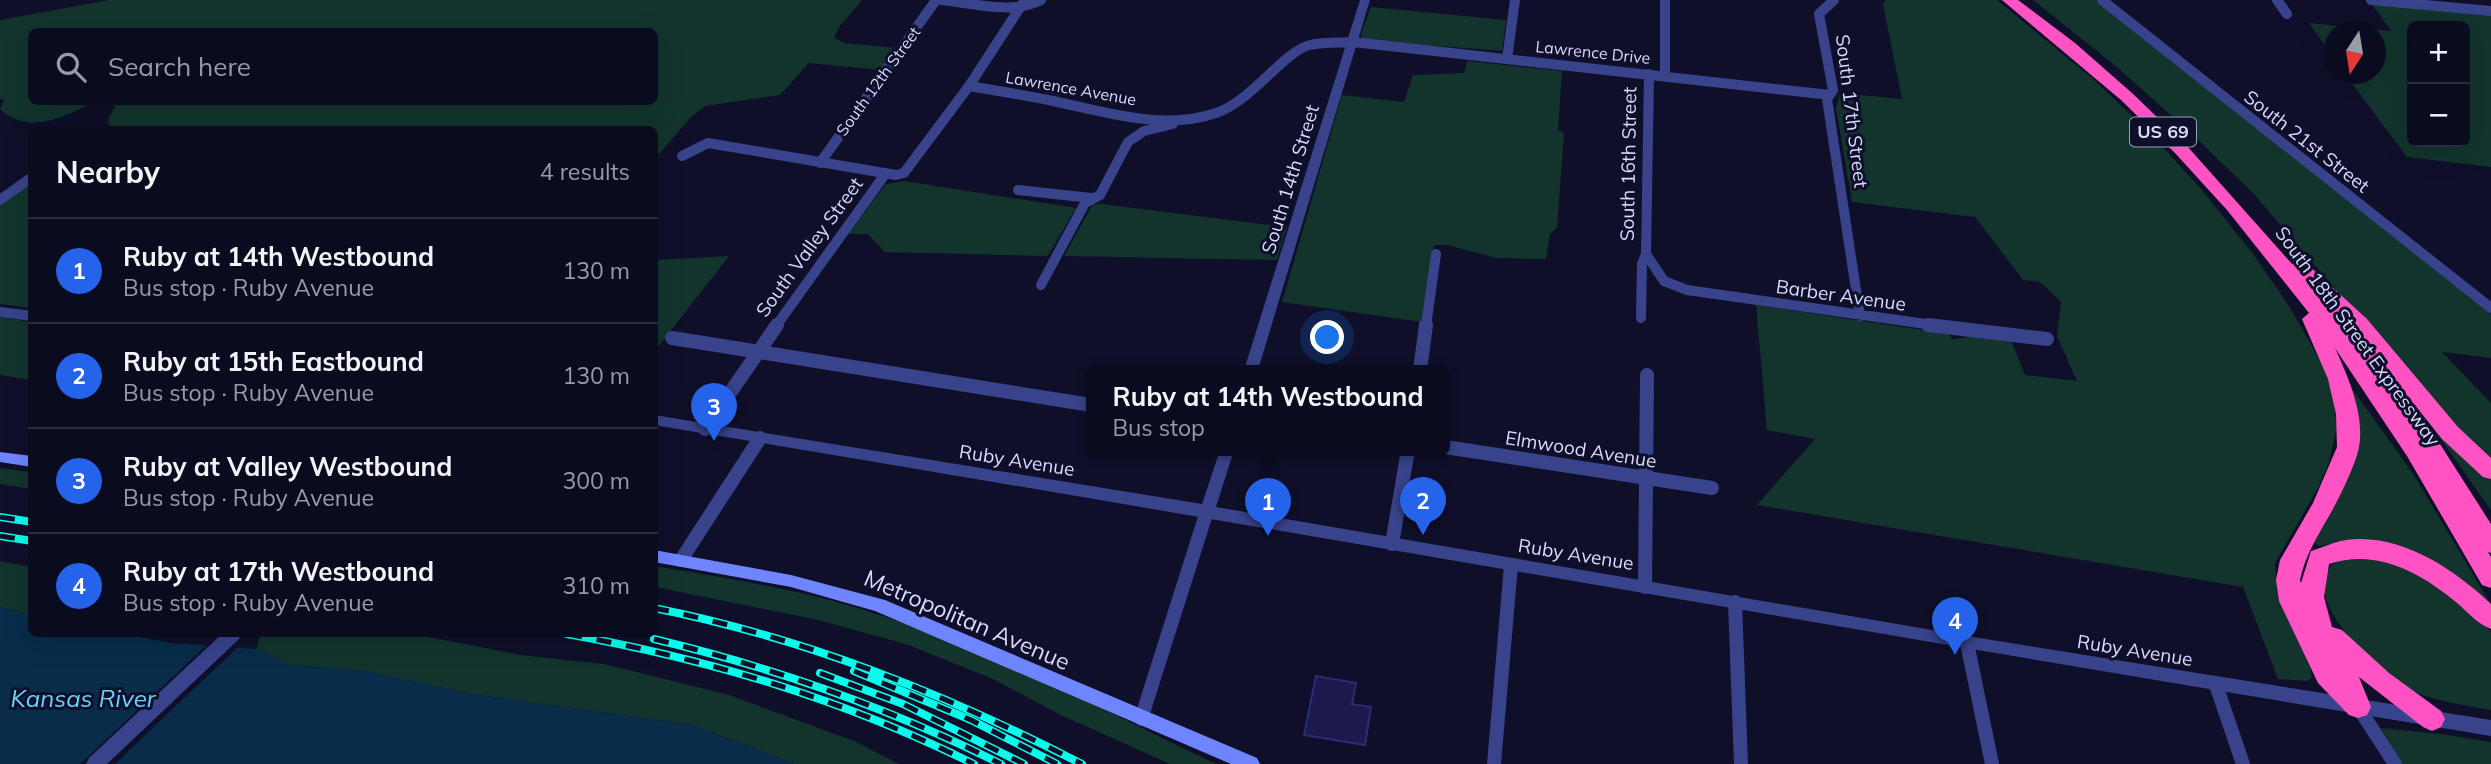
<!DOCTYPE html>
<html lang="en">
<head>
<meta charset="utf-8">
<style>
	:root { --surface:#0b0b20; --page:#19192d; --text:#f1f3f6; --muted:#9a9ba5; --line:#2b2b3e; --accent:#2563eb }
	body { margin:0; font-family:Mulish,sans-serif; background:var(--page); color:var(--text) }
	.controls { position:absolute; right:21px; top:21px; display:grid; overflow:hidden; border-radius:10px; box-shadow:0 7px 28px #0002 }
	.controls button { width:63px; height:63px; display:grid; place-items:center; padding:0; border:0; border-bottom:2px solid var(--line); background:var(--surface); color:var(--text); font:35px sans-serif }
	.compass { position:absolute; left:2323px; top:21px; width:63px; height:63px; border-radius:50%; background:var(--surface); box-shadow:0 7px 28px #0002; rotate:192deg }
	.you { position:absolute; left:1328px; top:338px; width:24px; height:24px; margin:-18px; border:5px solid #fff; border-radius:50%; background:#1a73e8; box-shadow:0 0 0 10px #1a73e833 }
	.badge { display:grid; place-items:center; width:46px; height:46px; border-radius:50%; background:var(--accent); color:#fff; font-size:23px; font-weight:700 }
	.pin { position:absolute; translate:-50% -58px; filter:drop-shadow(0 2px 4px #0008) }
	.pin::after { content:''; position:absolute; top:37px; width:24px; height:21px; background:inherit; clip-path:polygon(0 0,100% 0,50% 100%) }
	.popup { position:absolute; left:1086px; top:365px; width:364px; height:91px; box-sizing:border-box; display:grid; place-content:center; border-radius:10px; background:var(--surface); filter:drop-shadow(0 2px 5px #0005); font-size:23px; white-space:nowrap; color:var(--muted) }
	.popup b { font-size:26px; color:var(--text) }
	.popup::after { content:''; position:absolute; left:50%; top:100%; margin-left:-14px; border:14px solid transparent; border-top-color:var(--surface) }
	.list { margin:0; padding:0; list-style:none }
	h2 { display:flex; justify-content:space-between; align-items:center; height:91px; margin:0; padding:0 28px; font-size:30px }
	h2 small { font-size:23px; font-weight:400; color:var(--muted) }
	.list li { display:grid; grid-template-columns:46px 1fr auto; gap:21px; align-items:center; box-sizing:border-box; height:105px; padding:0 28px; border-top:2px solid var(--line) }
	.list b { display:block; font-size:26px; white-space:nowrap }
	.list p { margin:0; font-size:23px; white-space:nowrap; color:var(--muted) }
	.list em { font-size:23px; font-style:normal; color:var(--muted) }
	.icon { flex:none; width:38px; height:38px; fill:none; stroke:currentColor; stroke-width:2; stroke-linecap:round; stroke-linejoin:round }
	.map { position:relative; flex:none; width:2491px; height:764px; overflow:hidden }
	.search { position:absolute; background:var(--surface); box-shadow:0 7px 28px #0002; left:28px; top:28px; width:630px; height:77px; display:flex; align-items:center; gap:18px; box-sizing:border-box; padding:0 24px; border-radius:10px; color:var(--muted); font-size:26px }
	.panel { position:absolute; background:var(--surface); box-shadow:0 7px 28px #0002; left:28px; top:126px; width:630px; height:511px; border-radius:10px }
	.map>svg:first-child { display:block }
	.green { fill:#12342d; fill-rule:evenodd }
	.water { fill:#082c4a }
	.pier { fill:#0f0f2a }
	.building { fill:#1c1a4c; stroke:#2d2b79; stroke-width:2 }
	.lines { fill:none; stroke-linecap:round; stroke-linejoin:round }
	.minor-far1 { stroke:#38438b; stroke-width:10 }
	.minor { stroke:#38438b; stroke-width:14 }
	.tertiary { fill:#38438b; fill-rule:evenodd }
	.secondary { fill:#6f85ff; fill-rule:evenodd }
	.motorway { fill:#ff53c4; fill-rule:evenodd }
	.rail-casing { stroke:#04ffec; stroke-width:8 }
	.rail { stroke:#0f0f2a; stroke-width:5; stroke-dasharray:15; stroke-linecap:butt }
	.labels { text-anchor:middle; stroke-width:6; stroke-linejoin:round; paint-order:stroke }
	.far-street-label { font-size:16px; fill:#d8dbff; stroke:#0f0f2a }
	.shield { fill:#0f0f2a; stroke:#9c9ebf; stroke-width:2 }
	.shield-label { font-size:18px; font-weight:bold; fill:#d8dbff }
	.street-label { font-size:19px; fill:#d8dbff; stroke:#0f0f2a }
	.near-street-label { font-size:23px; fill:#d8dbff; stroke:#0f0f2a }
	.near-water-label { font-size:24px; font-style:italic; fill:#66d3ff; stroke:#0f0f2a }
</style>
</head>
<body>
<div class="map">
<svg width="2491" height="764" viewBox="0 0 2491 764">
	<rect width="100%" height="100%" fill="#0f0f2a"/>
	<path class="green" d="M109,0h753l-23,27 -5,11 10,5 53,5 -16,22 -72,-7 -29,32 -75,11 -14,11 -36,42 -1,-29 -544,-1 -2,-9 7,-14 -10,-4h549v-70h-622v70h62c-30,15 -66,34 -94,7l4,-9 -4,-1v-79z
		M1886,0h111l95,78 54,51 56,61 51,64 36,52 36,63 8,26 4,32 -8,35 -11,26 -43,75 3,34 32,70 2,10 -4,4 -30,-2 -35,-92 -486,-82 58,-66 -48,-9 -11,-125 193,29 3,5 31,-3 28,4 14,35 52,6 -20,-45 4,-34 -21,-20 -17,-2 -48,-63 -123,-15 -16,-94 4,-15 62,6 -19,-95z
		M2033,0h63l395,314v44l-49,-6 49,51v60l-26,-22 -211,-247 -60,-58 -77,-69z
		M2371,3l120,10v154l-84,-10 -62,-83h31v-42h-42l-1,25 -24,-34 82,8zM2412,26h53v116h-53z
		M1371,7l135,13 -4,31 -139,-11 -2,-6z
		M1467,61l95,10 -4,59 6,3 -7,95 -7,6 -4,25 -50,-1 -48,-13h-14l-12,77 -140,-20 60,-207 62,7 9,-27 51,-2z
		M31,180v128l-31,-4v-107z
		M904,181l172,27 -28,48 -163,-4 -17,-18h-20l38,-50z
		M1093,204h9l185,23 -10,33 -213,-4z
		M729,256l-74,95v-91z
		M0,317l31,5v58l-31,-5z
		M2351,387l63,88 76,128h-7l-139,-62 -25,5 -6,-4 39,-79z
		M2430,424l61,51v35z
		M0,468l31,4v17l-31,-5z
		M2342,558c13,0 27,-1 39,2 42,11 81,40 110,72v78c-27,-5 -59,-9 -83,-21 -31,-16 -123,-103 -66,-131z
		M0,561l31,6v47l-31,-7z
		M654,566c72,12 144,23 213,45 121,38 235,98 349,153h-46l-109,-49 -68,-36 -87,-35 -92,-25 -159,-32z
		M261,634h152l108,21 83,9 125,31 125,46 45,23h-105l-102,-39 -220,-31 -108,-23 -75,-6 -33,-16z
		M2381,728l60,6 50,8v22h-89z"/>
	<path class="water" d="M0,607l31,7 1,20h93l46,9 85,6 34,16 74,6 108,23 220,31 102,39h-794z"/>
	<path class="pier" d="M210,642l30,3 -125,119h-35z"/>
	<path class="building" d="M1316,676l40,7 -4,21 19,3 -6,38 -61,-10z"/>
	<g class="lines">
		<path class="minor-far1" d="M941,0c31,3 71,15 100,0
			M1665,0v76
			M1834,0l-15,14 14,76 -6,9 33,217
			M2102,0l389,308
			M2277,0l10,14
			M2371,0l120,11
			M1507,59l8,-59
			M969,86c28,5 56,9 84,15 52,11 111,30 163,12 36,-12 68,-62 94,-68 14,-3 29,-2 43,-3l477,53
			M682,156l26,-13 188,32 8,-2 65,-87 56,-86
			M820,163l116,-163
			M1018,190l73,8
			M0,200l32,-23
			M1646,254l18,27 23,9 253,36
			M1041,285l44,-82 15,-8 28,-53 16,-11 29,-7
			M0,312l32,4
			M1641,318l1,-54 4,-10 3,-180
			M776,326l110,-153
			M1426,326l10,-72"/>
		<path class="minor" d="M1928,325l119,14
			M672,338l419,67
			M1420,370l6,-45
			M705,429l72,-104
			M1445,447l267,41
			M1392,544l16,-94
			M681,560l79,-122
			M1645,587l2,-212
			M1735,602l6,162
			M1967,643l25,121
			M2216,685l27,79
			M2358,707l37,57
			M1141,719l66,-208
			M1494,764l17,-199"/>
		<path class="tertiary" d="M1360,0h10l-112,370h-14z
			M654,415l548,89 18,-54h14l-18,57 751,129 524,84v16c-613,-101 -1224,-209 -1837,-311z
			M222,634h19l-2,5 -132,125h-21l3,-6z"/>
		<path class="secondary" d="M0,452l32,4v11l-32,-5z
			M654,550l137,25 94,25 372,158 3,6h-29l-356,-153 -84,-24 -137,-25z"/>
		<path class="motorway" d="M2002,0h16l57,43 57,50 55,53 105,118 7,-3 7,2 61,56 91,108 33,31v21l-8,-2 -41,-38 -44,-55 26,35 67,105v29l-3,-1 3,5v31l-9,-3 -75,-129 -72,-108c13,29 30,66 24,99 -3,17 -21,54 -30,69 -12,21 -24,40 -29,64l1,3 10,-32c10,-3 20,-8 30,-10 55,-11 112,27 150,63v25c-14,-5 -23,-17 -34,-26 -36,-30 -80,-55 -128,-39l-5,33 8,30 10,3 47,43 52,38 4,8 -4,8 -9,4 -9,-4 -64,-50 12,30 -4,8 -9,3 -9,-3 -31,-32 -39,-82 -3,-21 4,-20 33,-57 24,-56 -1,-33 -8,-35 -26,-60 7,-6 -82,-103 -52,-57 -54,-53zM2314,292l15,14 -3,1z"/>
		<defs>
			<path id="rail" d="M0,517l32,5
				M0,536l32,5
				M654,608c154,31 289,85 428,156
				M567,634c145,26 275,65 407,130
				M654,639c121,29 236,69 347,125
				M854,671l117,49 86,44
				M820,673l83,31 121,60"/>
		</defs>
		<use href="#rail" class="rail-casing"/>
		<use href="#rail" class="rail"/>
	</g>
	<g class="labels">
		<g class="far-street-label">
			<text transform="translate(1593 52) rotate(6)" y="6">Lawrence Drive</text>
			<text transform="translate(878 81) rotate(-54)" y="6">South 12th Street</text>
			<text transform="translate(1071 88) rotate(10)" y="6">Lawrence Avenue</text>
		</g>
		<rect class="shield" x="2130" y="117.5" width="66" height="29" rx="5"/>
		<g class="shield-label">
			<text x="2163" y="138">US 69</text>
		</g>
		<g class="street-label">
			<text transform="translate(1852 111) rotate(83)" y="7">South 17th Street</text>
			<text transform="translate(2307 141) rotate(38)" y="7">South 21st Street</text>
			<text transform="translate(1628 164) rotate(-89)" y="7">South 16th Street</text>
			<text transform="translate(1290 179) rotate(-73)" y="7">South 14th Street</text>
			<text transform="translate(809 247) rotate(-54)" y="7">South Valley Street</text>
			<text transform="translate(1841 295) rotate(8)" y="7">Barber Avenue</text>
			<text transform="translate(2358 336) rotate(54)" y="7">South 18th Street Expressway</text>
			<text transform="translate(1581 449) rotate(9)" y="7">Elmwood Avenue</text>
			<text transform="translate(1017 460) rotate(9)" y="7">Ruby Avenue</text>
			<text transform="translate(1576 554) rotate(9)" y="7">Ruby Avenue</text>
			<text transform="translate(2135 650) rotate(9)" y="7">Ruby Avenue</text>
		</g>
		<g class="near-street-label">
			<text transform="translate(967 620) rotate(23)" y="8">Metropolitan Avenue</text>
		</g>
		<g class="near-water-label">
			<text x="83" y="707">Kansas River</text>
		</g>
	</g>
</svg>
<div class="controls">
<button>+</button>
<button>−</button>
</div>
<svg class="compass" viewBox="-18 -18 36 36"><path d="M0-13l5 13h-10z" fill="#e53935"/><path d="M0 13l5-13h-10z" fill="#9a9ba5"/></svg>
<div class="you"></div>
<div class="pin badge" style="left:1268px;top:536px">1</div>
<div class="popup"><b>Ruby at 14th Westbound</b>Bus stop</div>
<div class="pin badge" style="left:1423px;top:535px">2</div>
<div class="pin badge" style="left:714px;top:441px">3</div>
<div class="pin badge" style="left:1955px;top:655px">4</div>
<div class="search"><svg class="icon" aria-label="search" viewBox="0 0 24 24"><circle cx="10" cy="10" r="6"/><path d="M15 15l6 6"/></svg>Search here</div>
<section class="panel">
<h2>Nearby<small>4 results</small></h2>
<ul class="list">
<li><span class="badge">1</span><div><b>Ruby at 14th Westbound</b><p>Bus stop · Ruby Avenue</p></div><em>130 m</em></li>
<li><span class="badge">2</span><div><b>Ruby at 15th Eastbound</b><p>Bus stop · Ruby Avenue</p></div><em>130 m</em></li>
<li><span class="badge">3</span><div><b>Ruby at Valley Westbound</b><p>Bus stop · Ruby Avenue</p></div><em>300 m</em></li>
<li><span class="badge">4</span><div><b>Ruby at 17th Westbound</b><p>Bus stop · Ruby Avenue</p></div><em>310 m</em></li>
</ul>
</section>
</div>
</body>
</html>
